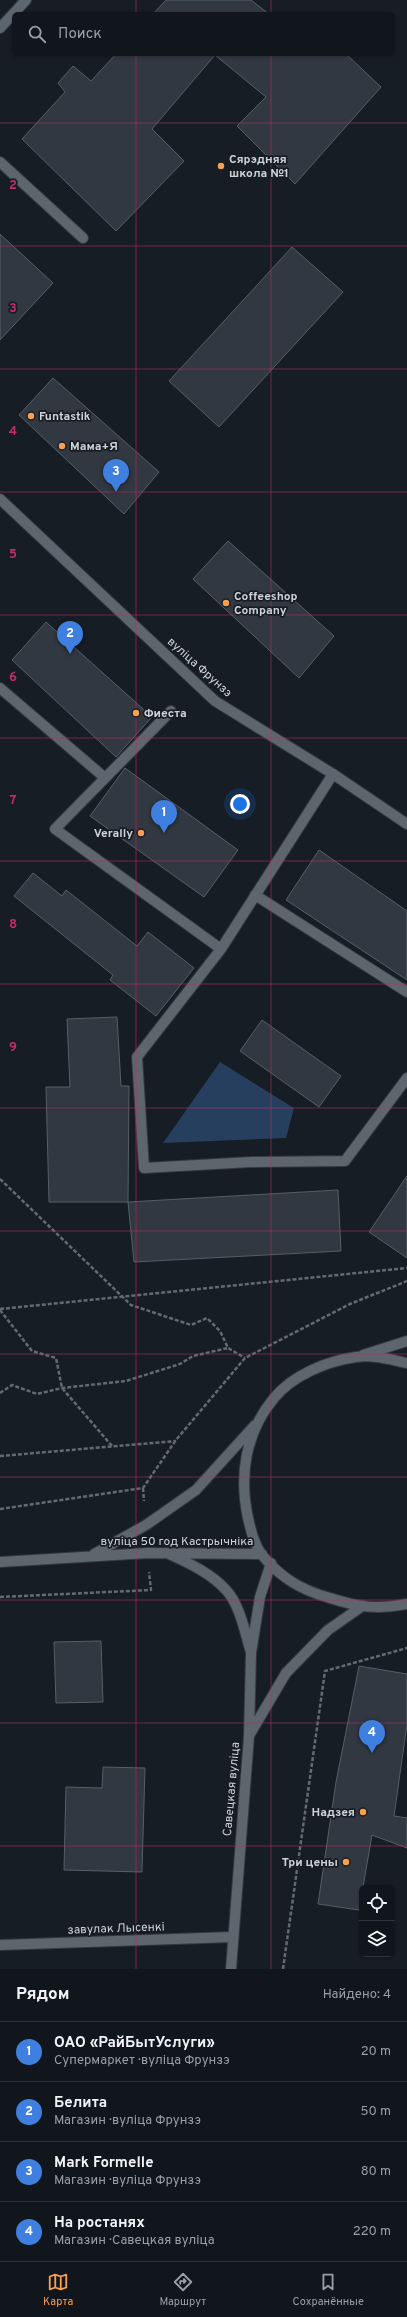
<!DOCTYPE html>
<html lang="ru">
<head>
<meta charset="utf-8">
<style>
	:root { --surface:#11161c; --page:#1e2329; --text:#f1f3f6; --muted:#9c9fa3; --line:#30353b; --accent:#fa9f4f }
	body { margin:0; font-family:Overpass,sans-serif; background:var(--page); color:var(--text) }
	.controls { position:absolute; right:12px; bottom:12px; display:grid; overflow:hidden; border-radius:6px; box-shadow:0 1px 3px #0004 }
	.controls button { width:36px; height:36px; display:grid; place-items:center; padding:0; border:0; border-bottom:1px solid var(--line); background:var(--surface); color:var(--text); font:20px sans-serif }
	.you { position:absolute; left:240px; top:804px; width:14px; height:14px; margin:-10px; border:3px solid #fff; border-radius:50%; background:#1a73e8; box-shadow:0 0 0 6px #1a73e833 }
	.badge { display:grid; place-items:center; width:26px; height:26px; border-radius:50%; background:var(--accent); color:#fff; font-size:13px; font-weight:700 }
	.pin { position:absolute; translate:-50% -33px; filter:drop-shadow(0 1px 2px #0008) }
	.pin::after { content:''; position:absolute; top:21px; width:14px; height:12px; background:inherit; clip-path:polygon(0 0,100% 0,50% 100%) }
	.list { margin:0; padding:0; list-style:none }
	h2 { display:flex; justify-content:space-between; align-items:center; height:52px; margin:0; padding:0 16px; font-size:17px }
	h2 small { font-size:13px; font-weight:400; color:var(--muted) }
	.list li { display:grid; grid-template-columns:26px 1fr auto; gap:12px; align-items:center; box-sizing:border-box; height:60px; padding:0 16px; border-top:1px solid var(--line) }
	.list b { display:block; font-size:15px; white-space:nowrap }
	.list p { margin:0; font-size:13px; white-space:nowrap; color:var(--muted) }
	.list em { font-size:13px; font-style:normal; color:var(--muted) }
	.icon { flex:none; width:22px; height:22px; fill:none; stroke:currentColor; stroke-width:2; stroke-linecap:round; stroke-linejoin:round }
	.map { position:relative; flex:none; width:407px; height:1969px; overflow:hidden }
	.search { position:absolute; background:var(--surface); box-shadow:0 1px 3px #0004; left:12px; right:12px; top:12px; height:44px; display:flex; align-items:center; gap:10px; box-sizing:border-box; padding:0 14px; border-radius:6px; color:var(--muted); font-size:15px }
	.sheet { height:292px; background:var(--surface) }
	nav { display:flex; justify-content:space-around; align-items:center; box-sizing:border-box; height:56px; border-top:1px solid var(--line); background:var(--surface); font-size:11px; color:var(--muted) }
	nav a { display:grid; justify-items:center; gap:2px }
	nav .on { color:var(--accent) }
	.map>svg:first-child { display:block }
	.green { fill:#273f5e }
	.building { fill:#313841; stroke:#565e68 }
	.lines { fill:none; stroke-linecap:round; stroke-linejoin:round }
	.service-casing { stroke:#34383f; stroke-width:12 }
	.pedestrian-casing { stroke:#34383f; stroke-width:12 }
	.minor-casing { stroke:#34383f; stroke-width:12 }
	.secondary-casing { stroke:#34383f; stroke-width:12 }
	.path { stroke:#646a71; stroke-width:2.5; stroke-dasharray:4 2; stroke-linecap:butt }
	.service { stroke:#5d656f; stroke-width:10 }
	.pedestrian { stroke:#5d656f; stroke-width:10 }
	.minor { stroke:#5d656f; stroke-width:10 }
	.secondary { stroke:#5d656f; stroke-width:10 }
	.grid { fill:none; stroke:#c32b68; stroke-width:1; stroke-opacity:0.55 }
	.poi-dot { fill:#fa9f4f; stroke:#171d25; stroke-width:1.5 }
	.labels { text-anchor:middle; stroke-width:3.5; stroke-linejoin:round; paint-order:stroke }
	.poi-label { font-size:12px; font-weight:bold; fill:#cfd3d9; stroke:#171d25; text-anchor:start }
	.street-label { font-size:12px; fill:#cfd3d9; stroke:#171d25 }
	.grid-label { font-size:13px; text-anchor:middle; font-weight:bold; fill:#c32b68; stroke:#171d25; stroke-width:3.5; stroke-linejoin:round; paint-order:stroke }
</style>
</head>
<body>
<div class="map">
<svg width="407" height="1969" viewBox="0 0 407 1969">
	<rect width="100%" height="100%" fill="#171d25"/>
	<path class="green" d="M220,1062l74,46 -8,30 -123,5z"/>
	<path class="building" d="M166,0h85l18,14h-116z
		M116,54h230l35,33 -86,97 -58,-58 29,-29 -51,-42 -63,74 32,32 -68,70 -94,-92 43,-47 -7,-9 15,-17 18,15z
		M0,234l53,49 -53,57z
		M292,247l51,45 -124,135 -50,-46z
		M53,378l106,94 -35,42 -105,-99z
		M228,541l106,95 -35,42 -106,-99z
		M46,622l106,95 -36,40 -104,-97z
		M125,768l113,82 -34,47 -114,-81z
		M319,850l88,61v69l-121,-80z
		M33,873l29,23 4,-6 71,56 11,-14 46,36 -38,48 -46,-36 3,-5 -99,-79z
		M117,1017l4,69h8l-1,116h-79l-3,-115h24l-3,-68z
		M262,1020l79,56 -22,31 -79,-56z
		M407,1176v82l-38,-26z
		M338,1190l3,61 -207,11 -6,-60z
		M101,1641l2,61 -47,1 -2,-61z
		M359,1666l48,8v50l-13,92 13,2v30l-35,-13 -13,75 -41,-6 18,-122z
		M103,1767l42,1 -3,104 -78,-2 2,-83 36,1z"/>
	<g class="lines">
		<defs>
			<path id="service" d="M0,162l83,76
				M0,688l104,89
				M171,711l-116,118 166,120
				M333,774l-112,175 -84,108 7,111 107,-6 94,-1 62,-83
				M255,895l152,97"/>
			<path id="pedestrian" d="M0,28l26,-28"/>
			<path id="minor" d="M0,1945l232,-8"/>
			<path id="secondary" d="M0,499l215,202 118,73 74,50
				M363,1355l44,-14
				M407,1363c-15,-3 -35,-9 -51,-6 -29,4 -63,18 -82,41 -29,35 -35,78 -26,120 3,13 6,26 14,37 19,23 39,35 68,43 28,9 47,12 77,6
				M94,1554l52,-29 50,-35 59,-65
				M169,1554c20,9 43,20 57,36 13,13 19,42 24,59
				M0,1562l148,-9 114,1
				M250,1734l36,-61 42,-43 33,-23
				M231,1969l18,-233 2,-83 9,-56 11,-34"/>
		</defs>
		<use href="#service" class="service-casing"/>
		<use href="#pedestrian" class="pedestrian-casing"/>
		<use href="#minor" class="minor-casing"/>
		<use href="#secondary" class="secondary-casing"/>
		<path class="path" d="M0,1179l131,126 60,20 16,-7 13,13 8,17 17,10
			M0,1309l407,-41
			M0,1310l32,41 24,7 6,30 50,58
			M0,1393l12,-8 25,9 25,-6 64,-7 54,-17 13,-8 35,-8
			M0,1456l176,-15
			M143,1488l1,13
			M0,1509l143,-21 33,-48 69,-82 105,-54 57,-23
			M0,1597l151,-7 -2,-18
			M283,1969l42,-298 82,-23"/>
		<use href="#service" class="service"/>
		<use href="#pedestrian" class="pedestrian"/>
		<use href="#minor" class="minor"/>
		<use href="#secondary" class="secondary"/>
	</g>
	<path class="grid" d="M136,0v14M271,0v14M136,54v1915M271,54v1915M0,123h407M0,246h407M0,369h407M0,492h407M0,615h407M0,738h407M0,861h407M0,984h407M0,1108h407M0,1231h407M0,1354h407M0,1477h407M0,1600h407M0,1723h407M0,1846h407"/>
	<g class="poi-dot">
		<circle cx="221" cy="166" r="4"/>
		<circle cx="31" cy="416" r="4"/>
		<circle cx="62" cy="446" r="4"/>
		<circle cx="226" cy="603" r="4"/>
		<circle cx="136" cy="713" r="4"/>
		<circle cx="141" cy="833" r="4"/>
		<circle cx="363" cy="1812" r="4"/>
		<circle cx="346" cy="1862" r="4"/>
	</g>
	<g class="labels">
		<g class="poi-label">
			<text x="229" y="163">Сярэдняя<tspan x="229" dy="14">школа №1</tspan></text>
			<text x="39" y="420">Funtastik</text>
			<text x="70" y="450">Мама+Я</text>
			<text x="234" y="600">Coffeeshop<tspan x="234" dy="14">Company</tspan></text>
			<text x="144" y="717">Фиеста</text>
			<text x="133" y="837" text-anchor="end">Verally</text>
			<text x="355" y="1816" text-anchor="end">Надзея</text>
			<text x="338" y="1866" text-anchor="end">Три цены</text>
		</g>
		<g class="street-label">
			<text transform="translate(200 667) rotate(42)" y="4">вуліца Фрунзэ</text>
			<text x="177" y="1545">вуліца 50 год Кастрычніка</text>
			<text transform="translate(231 1789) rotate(-85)" y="4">Савецкая вуліца</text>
			<text transform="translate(116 1928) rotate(-2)" y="4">завулак Лысенкі</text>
		</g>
	</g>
	<g class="grid-label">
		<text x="13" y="189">2</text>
		<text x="13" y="312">3</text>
		<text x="13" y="435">4</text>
		<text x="13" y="558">5</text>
		<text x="13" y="681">6</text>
		<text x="13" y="804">7</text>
		<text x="13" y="928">8</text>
		<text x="13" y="1051">9</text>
	</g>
</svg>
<div class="controls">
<button><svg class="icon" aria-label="locate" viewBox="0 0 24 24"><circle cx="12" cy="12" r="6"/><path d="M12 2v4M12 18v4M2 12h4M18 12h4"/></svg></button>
<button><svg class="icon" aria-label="layers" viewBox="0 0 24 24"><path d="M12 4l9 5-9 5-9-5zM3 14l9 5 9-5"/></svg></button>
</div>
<div class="you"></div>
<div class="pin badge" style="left:164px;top:833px;background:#3f7fe0">1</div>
<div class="pin badge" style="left:70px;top:654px;background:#3f7fe0">2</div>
<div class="pin badge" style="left:116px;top:492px;background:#3f7fe0">3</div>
<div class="pin badge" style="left:372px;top:1753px;background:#3f7fe0">4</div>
<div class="search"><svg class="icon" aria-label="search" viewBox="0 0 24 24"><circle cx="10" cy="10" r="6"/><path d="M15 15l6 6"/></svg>Поиск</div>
</div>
<section class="sheet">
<h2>Рядом<small>Найдено: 4</small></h2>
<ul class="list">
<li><span class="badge" style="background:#3f7fe0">1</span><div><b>ОАО «РайБытУслуги»</b><p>Супермаркет · вуліца Фрунзэ</p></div><em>20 m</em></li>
<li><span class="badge" style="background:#3f7fe0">2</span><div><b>Белита</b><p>Магазин · вуліца Фрунзэ</p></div><em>50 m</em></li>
<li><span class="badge" style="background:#3f7fe0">3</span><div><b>Mark Formelle</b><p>Магазин · вуліца Фрунзэ</p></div><em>80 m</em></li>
<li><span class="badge" style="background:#3f7fe0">4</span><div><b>На ростанях</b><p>Магазин · Савецкая вуліца</p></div><em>220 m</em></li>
</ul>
</section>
<nav>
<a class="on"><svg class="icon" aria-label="map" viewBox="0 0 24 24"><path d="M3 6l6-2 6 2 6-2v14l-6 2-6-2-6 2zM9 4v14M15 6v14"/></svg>Карта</a>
<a><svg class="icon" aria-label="directions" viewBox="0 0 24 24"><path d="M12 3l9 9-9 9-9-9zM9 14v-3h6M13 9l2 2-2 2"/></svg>Маршрут</a>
<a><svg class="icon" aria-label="saved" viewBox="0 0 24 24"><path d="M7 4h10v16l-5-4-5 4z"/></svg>Сохранённые</a>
</nav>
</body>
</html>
